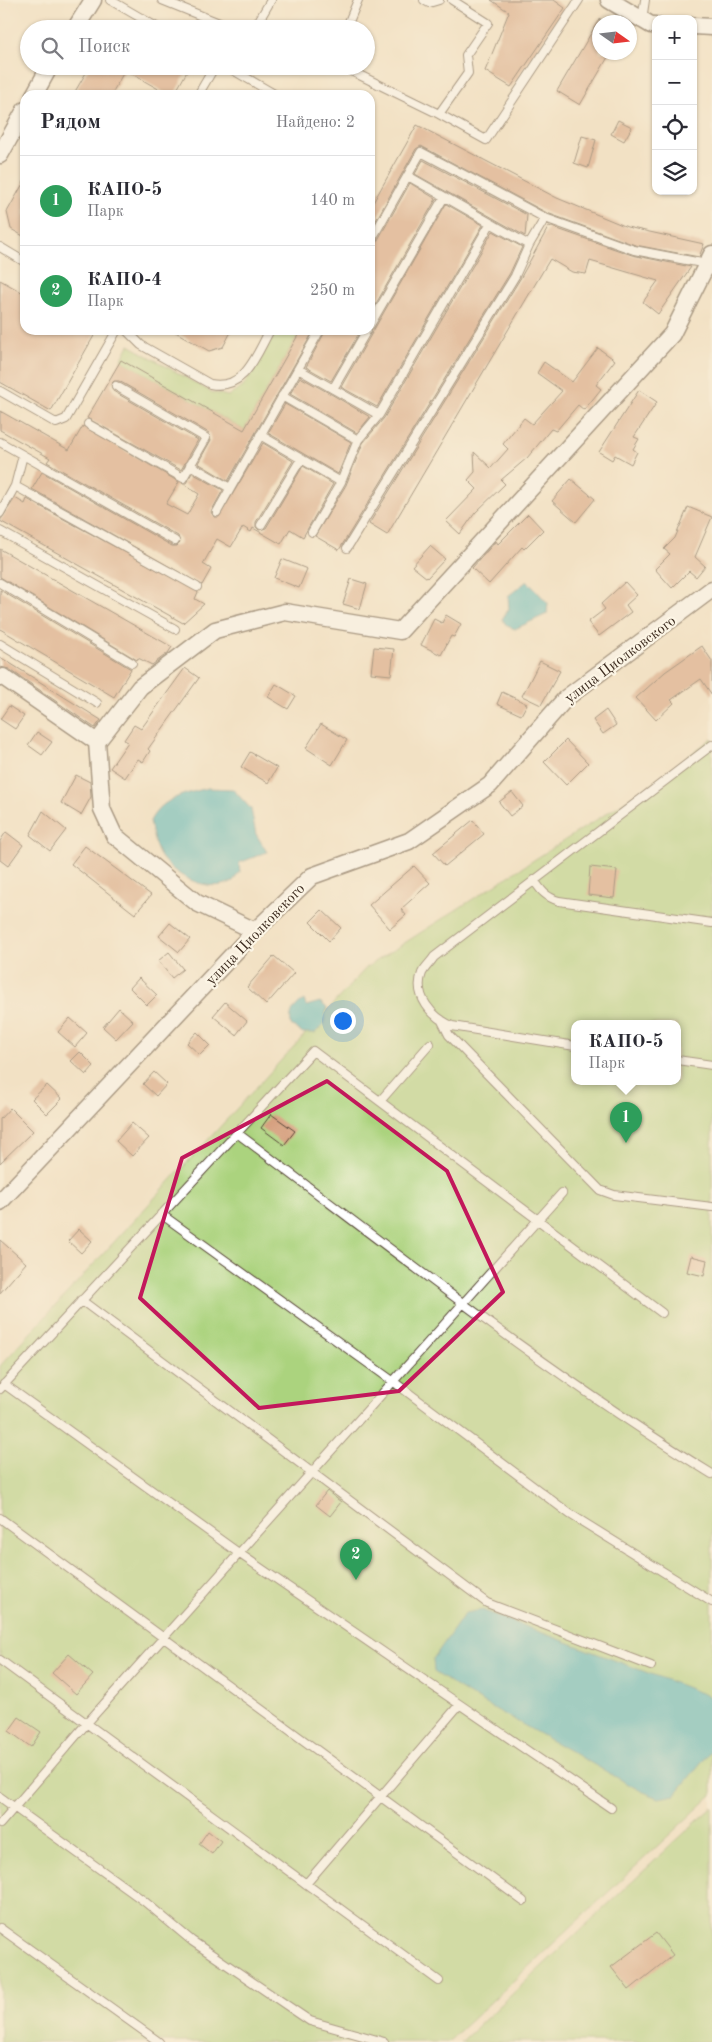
<!DOCTYPE html>
<html lang="ru">
<head>
<meta charset="utf-8">
<style>
	:root { --surface:#fff; --page:#f7f7f7; --text:#2b2b33; --muted:#7c7c81; --line:#e1e1e2; --accent:#1f6fb2 }
	body { margin:0; font-family:"Old Standard TT",serif; background:var(--page); color:var(--text) }
	.controls { position:absolute; right:15px; top:15px; display:grid; overflow:hidden; border-radius:10px; box-shadow:0 1px 4px #0004 }
	.controls button { width:45px; height:45px; display:grid; place-items:center; padding:0; border:0; border-bottom:1px solid var(--line); background:var(--surface); color:var(--text); font:25px sans-serif }
	.compass { position:absolute; left:592px; top:15px; width:45px; height:45px; border-radius:50%; background:var(--surface); box-shadow:0 1px 4px #0004; rotate:104deg }
	.you { position:absolute; left:342px; top:1020px; width:18px; height:18px; margin:-12px; border:4px solid #fff; border-radius:50%; background:#1a73e8; box-shadow:0 0 0 8px #1a73e833 }
	.badge { display:grid; place-items:center; width:32px; height:32px; border-radius:50%; background:var(--accent); color:#fff; font-size:16px; font-weight:700 }
	.pin { position:absolute; translate:-50% -41px; filter:drop-shadow(0 1px 2px #0008) }
	.pin::after { content:''; position:absolute; top:26px; width:18px; height:15px; background:inherit; clip-path:polygon(0 0,100% 0,50% 100%) }
	.popup { position:absolute; left:571px; top:1020px; width:110px; height:65px; box-sizing:border-box; display:grid; place-content:center; border-radius:10px; background:var(--surface); filter:drop-shadow(0 1px 4px #0005); font-size:16px; white-space:nowrap; color:var(--muted) }
	.popup b { font-size:19px; color:var(--text) }
	.popup::after { content:''; position:absolute; left:50%; top:100%; margin-left:-10px; border:10px solid transparent; border-top-color:var(--surface) }
	.list { margin:0; padding:0; list-style:none }
	h2 { display:flex; justify-content:space-between; align-items:center; height:65px; margin:0; padding:0 20px; font-size:21px }
	h2 small { font-size:16px; font-weight:400; color:var(--muted) }
	.list li { display:grid; grid-template-columns:32px 1fr auto; gap:15px; align-items:center; box-sizing:border-box; height:90px; padding:0 20px; border-top:1px solid var(--line) }
	.list b { display:block; font-size:19px; white-space:nowrap }
	.list p { margin:0; font-size:16px; white-space:nowrap; color:var(--muted) }
	.list em { font-size:16px; font-style:normal; color:var(--muted) }
	.icon { flex:none; width:28px; height:28px; fill:none; stroke:currentColor; stroke-width:2; stroke-linecap:round; stroke-linejoin:round }
	.map { position:relative; flex:none; width:712px; height:2042px; overflow:hidden }
	.search { position:absolute; background:var(--surface); box-shadow:0 1px 4px #0004; left:20px; top:20px; width:355px; height:55px; display:flex; align-items:center; gap:12px; box-sizing:border-box; padding:0 18px; border-radius:28px; color:var(--muted); font-size:19px }
	.panel { position:absolute; background:var(--surface); box-shadow:0 1px 4px #0004; left:20px; top:90px; width:355px; height:245px; border-radius:15px }
	.map>svg:first-child { display:block }
	.green { fill:#abd37e; stroke:#737e4e; fill-rule:evenodd }
	.water { fill:#45b4bd; stroke:#406f6e }
	.building { fill:#d29774 }
	.lines { fill:none; stroke-linecap:round; stroke-linejoin:round }
	.service-casing { stroke:#564537; stroke-width:10 }
	.minor-casing { stroke:#564537; stroke-width:19 }
	.service { stroke:#fff; stroke-width:8 }
	.minor { stroke:#fff; stroke-width:16 }
	.marked { fill:none; stroke:#c2185b; stroke-width:4; stroke-linejoin:round }
	.labels { text-anchor:middle; stroke-width:4.5; stroke-linejoin:round; paint-order:stroke }
	.street-label { font-size:15px; fill:#3b2a1e; stroke:#fcf5e5 }
</style>
</head>
<body>
<div class="map">
<svg width="712" height="2042" viewBox="0 0 712 2042">
	<rect width="100%" height="100%" fill="#fcf5e5"/>
	<filter id="ink" filterUnits="userSpaceOnUse"><feTurbulence type="fractalNoise" baseFrequency=".02" numOctaves="2"/><feDisplacementMap in="SourceGraphic" scale="10" xChannelSelector="R" yChannelSelector="G"/><feConvolveMatrix kernelMatrix="1 2 1 2 8 2 1 2 1" color-interpolation-filters="sRGB"/></filter>
	<filter id="wash" filterUnits="userSpaceOnUse"><feTurbulence type="fractalNoise" baseFrequency=".0096" numOctaves="4" result="noise"/><feDisplacementMap in="SourceGraphic" scale="20" xChannelSelector="R" yChannelSelector="G"/><feGaussianBlur stdDeviation="1.12" result="paint"/><feColorMatrix in="noise" values="0 0 0 0 0 0 0 0 0 0 0 0 0 0 0 0 0 1.4 0 .05"/><feComposite in="paint" operator="in"/></filter>
	<g filter="url(#wash)">
		<rect width="100%" height="100%" fill="#f2e1c4"/>
		<path class="green" d="M276,330h25l-57,100 -123,-70 8,-15 82,47 17,4 15,-9z
			M712,738v1057l-264,247h-448v-676l367,-399 290,-186zM575,1024h102v58h-102z
			M712,1807v235h-251z"/>
		<path class="water" d="M527,581l21,22 -1,11 -32,15 -8,-3 -5,-7 7,-10 -1,-13z
			M208,788l25,1 18,20 5,25 11,18 -28,11 1,9c-2,2 -5,7 -7,9 -23,14 -62,-6 -74,-27 -5,-10 -7,-22 -9,-33 12,-23 34,-27 58,-33z
			M304,1000l2,6 14,-4 7,6 -4,17 -8,8h-12l-12,-8c-2,-12 3,-19 13,-25z
			M482,1610l227,86 3,3v50l-37,46 -16,3 -18,-7 -171,-96 -36,-23 -1,-13 32,-46z"/>
		<g id="blocks">
			<path class="building" d="M491,0h63l11,8 -54,79 -26,-16 24,-59z
				M600,18v34h11l-31,53 -23,-14z
				M90,66h100l-16,29h-5l-44,-25 -14,25h-38z
				M618,120l14,7 -8,14 -13,-7z
				M417,125l140,73 70,29 77,17 -5,13 -64,-12 -88,-32 -126,-67 -5,3 -46,82v-23z
				M582,136l14,4 -8,28 -14,-5z
				M423,160l104,55 -2,21 -110,-62z
				M25,180v57l-14,-8 -4,-17z
				M410,183l26,16 -66,115v-66l5,-3z
				M446,204l37,21 -106,182 -36,-20z
				M549,226l83,29 59,12 -33,47 -15,-12 15,-21 -68,-20 -4,13 -14,-2 -22,-13 -163,276 -18,-11 151,-245z
				M493,231l29,16 -12,26 -171,277 -24,-14 31,-51 17,-42 21,-25z
				M0,280l25,14v36h64l6,4 -44,77 -51,-29z
				M172,330h60l-9,17 -14,4z
				M301,330h13l-86,151 -30,-18 13,-23 -2,-7 -90,-52h-5l-3,3 2,7 85,49 -17,30 -94,-52 34,-58 123,70z
				M326,330h35l-30,51 -25,-14z
				M598,348l17,12 -19,25 5,4 -17,21 -6,-5 -22,26 -5,-2 -24,29 -26,22 4,4 -30,29 -15,21 -14,-13 31,-32 -9,-9 7,-8 -1,-20 17,16 17,-19 -5,-5 21,-26 8,6 30,-33 -25,-18 7,-11 28,20z
				M300,377l31,17 39,23 -13,16 -67,-39z
				M639,390l18,12 -23,35 5,2 -6,10 4,3 -6,12 -16,-9 -3,5 -13,-8z
				M285,404l66,38 -13,32 -70,-41z
				M0,411l69,39 14,-24 96,56 -13,22 21,11 12,-21 -17,-11h4l6,-10 31,17 -12,22 3,5h5l44,-74 30,18 -37,61v5l3,3 7,-2 37,-62 30,18 -30,53 -13,-8 -9,15 -28,-16 -2,4 -8,-5 -12,20 -14,-8 -14,25 8,5 -9,16 -170,-96 10,-17 130,74h5l3,-3 -2,-7 -131,-74 3,-4 -50,-28z
				M571,479l24,20 -19,23 -24,-21z
				M15,498l10,6 2,-5 171,93 -3,7 9,5 -21,19 -183,-102z
				M688,507l24,10 -17,40 10,9 -9,11 -7,-6 -17,17 -17,-19 15,-15 -6,-5 11,-11z
				M528,514l15,16 -19,19 -2,-2 -33,37 -17,-16 24,-27 2,3z
				M430,546l15,13 -18,19 -15,-12z
				M0,549l172,98 -4,6 -16,12 -14,-7 -1,2 -137,-83z
				M282,559l25,10 -8,19 -25,-10z
				M351,579l16,5 -7,25 -17,-5z
				M625,582l12,13 -11,10 5,7 -32,24 -11,-14 17,-13 -4,-5z
				M0,590l131,79 -17,28 -114,-68z
				M446,615l15,9 -7,13 -3,-1 -10,19 -20,-10 13,-26 8,4z
				M702,646l10,15v34l-11,-16 -30,21 3,3 -18,17 -20,-22 29,-26z
				M374,647l20,2 -3,26 -20,-2z
				M0,657l101,63 -6,8 -86,-59 -9,-2z
				M540,661l20,10 -19,34 -19,-9z
				M185,668l14,10 -51,71 2,2 -7,11 -5,-3 -13,19 -15,-10 18,-26 -4,-2 10,-15 7,4z
				M276,684l20,12 -8,13 -20,-12z
				M502,692l25,12 -6,11 -24,-11z
				M9,706l15,10 -9,13 -15,-10z
				M606,710l10,15 -13,9 -10,-14z
				M321,724l26,16 -15,25 -26,-17z
				M37,732l15,10 -10,13 -14,-10z
				M566,740l22,23 -22,22 -22,-23z
				M250,752l27,16 -9,15 -27,-16z
				M76,775l14,7 1,15 -10,18 -20,-12z
				M512,792l11,14 -13,10 -11,-14z
				M43,811l23,19 -16,21 -20,-16z
				M473,820l11,14 -39,32 -12,-13z
				M6,832l17,13 -15,21 -8,-6v-19z
				M85,846l66,49 -16,19 -64,-50z
				M414,866l16,17 -29,26 5,6 -16,14 -21,-24z
				M590,867l27,3 -3,28 -26,-3z
				M322,910l19,18 -12,13 -19,-19z
				M170,923l20,16 -11,13 -20,-16z
				M169,952l14,17 -11,9 -14,-17z
				M274,956l20,17 -28,32 -19,-18z
				M139,978l18,17 -10,10 -17,-17z
				M225,1002l22,19 -11,14 -23,-19z
				M119,1008l14,13 -17,18 -13,-12z
				M70,1018l17,15 -12,14 -17,-15z
				M197,1032l13,13 -10,10 -13,-12z
				M80,1052l14,14 -8,9 -15,-14z
				M154,1072l13,12 -11,12 -13,-12z
				M47,1085l15,14 -15,15 -15,-15z
				M10,1108l23,23 -33,32v-44z
				M271,1114l24,17 -11,14 -23,-17z
				M132,1123l17,15 -17,18 -16,-15z
				M79,1229l13,12 -11,12 -13,-12z
				M0,1240l26,23 -26,30z
				M691,1256l16,4 -3,16 -17,-4z
				M327,1491l14,11 -11,14 -14,-11z
				M69,1654l24,21 -17,19 -24,-21z
				M19,1717l22,15 -10,15 -22,-16z
				M208,1831l13,10 -9,13 -13,-10z
				M656,1933l17,22 -44,35 -18,-23z"/>
		</g>
	</g>
	<g filter="url(#ink)">
		<use href="#blocks" fill-opacity="0" stroke="#564537" stroke-width="1"/>
		<g class="lines">
			<defs>
				<path id="service" d="M110,0l50,29
					M162,0l72,29
					M424,0l5,3 10,-3
					M642,20l3,-20
					M254,29l17,-29
					M346,29l12,-29
					M226,66l50,29
					M321,66l4,3 4,-3
					M341,66l98,48 47,26 93,-140
					M198,95l17,-29
					M439,114l29,-41 -2,-18 22,-32 -36,-23
					M408,176l121,69
					M370,242l51,-90 124,66 89,32 73,14
					M0,247l25,15
					M370,325l74,-128
					M126,330l15,15 69,39c35,7 46,-29 60,-54
					M298,369l81,46
					M333,389l34,-59
					M0,391l56,32 10,-4 51,-89
					M282,396l76,44
					M88,424l95,54 23,-40 -90,-52
					M260,435l81,47
					M0,442l23,13 -8,31 -15,27
					M23,455l152,86
					M190,465l40,23
					M15,486l182,101
					M217,512l103,-182
					M261,525l40,-66
					M0,531l175,98
					M312,532l29,-50 17,-42 21,-25 111,-191
					M347,548l168,-272 14,-31 16,-27
					M0,583l132,80
					M0,644l97,59
					M534,880c7,11 12,17 25,21l153,22
					M442,1021l7,14 151,155 14,5 98,12
					M575,1046l-123,-20c-20,-9 -39,-30 -30,-53 3,-6 9,-11 12,-16l278,-212
					M677,1060l35,5
					M381,1100l49,-56
					M237,1133c156,117 309,239 475,341
					M161,1214l233,168 176,132 142,88
					M81,1300l406,303 164,63
					M4,1384l236,170 371,254
					M0,1389l313,-338 349,262
					M0,1518l523,383
					M0,1660l439,321
					M0,1797l144,104 48,40 118,80 74,21
					M0,1824l87,-101 475,-530
					M306,1884l153,-179
					M0,1928l159,114"/>
				<path id="minor" d="M609,0l42,25h5
					M693,26l19,1
					M75,29l18,-29
					M34,95l16,-29
					M0,155l25,-45
					M0,678l3,-1 94,65 43,-55 75,-57 70,-18 115,19 272,-297 40,-80
					M97,742l5,67 12,26 83,68 58,28
					M0,1202l255,-271 57,-55 97,-35 81,-56 76,-87 146,-109"/>
			</defs>
			<use href="#service" class="service-casing"/>
			<use href="#minor" class="minor-casing"/>
			<use href="#service" class="service"/>
			<use href="#minor" class="minor"/>
		</g>
	</g>
	<path d="M0 0H712V2042H0ZM327,1081l120,90 56,121 -104,99 -140,17 -119,-110 42,-140z" fill="#f2e1c4" fill-opacity=".55" fill-rule="evenodd"/>
	<path class="marked" d="M327,1081l120,90 56,121 -104,99 -140,17 -119,-110 42,-140z"/>
	<g class="labels">
		<g class="street-label">
			<text transform="translate(620 659) rotate(-37)" y="5">улица Циолковского</text>
			<text transform="translate(255 934) rotate(-46)" y="5">улица Циолковского</text>
		</g>
	</g>
</svg>
<div class="controls">
<button>+</button>
<button>−</button>
<button><svg class="icon" aria-label="locate" viewBox="0 0 24 24"><circle cx="12" cy="12" r="6"/><path d="M12 2v4M12 18v4M2 12h4M18 12h4"/></svg></button>
<button><svg class="icon" aria-label="layers" viewBox="0 0 24 24"><path d="M12 4l9 5-9 5-9-5zM3 14l9 5 9-5"/></svg></button>
</div>
<svg class="compass" viewBox="-18 -18 36 36"><path d="M0-13l5 13h-10z" fill="#e53935"/><path d="M0 13l5-13h-10z" fill="#7c7c81"/></svg>
<div class="you"></div>
<div class="pin badge" style="left:626px;top:1143px;background:#2e9e5b">1</div>
<div class="popup"><b>КАПО-5</b>Парк</div>
<div class="pin badge" style="left:356px;top:1580px;background:#2e9e5b">2</div>
<div class="search"><svg class="icon" aria-label="search" viewBox="0 0 24 24"><circle cx="10" cy="10" r="6"/><path d="M15 15l6 6"/></svg>Поиск</div>
<section class="panel">
<h2>Рядом<small>Найдено: 2</small></h2>
<ul class="list">
<li><span class="badge" style="background:#2e9e5b">1</span><div><b>КАПО-5</b><p>Парк</p></div><em>140 m</em></li>
<li><span class="badge" style="background:#2e9e5b">2</span><div><b>КАПО-4</b><p>Парк</p></div><em>250 m</em></li>
</ul>
</section>
</div>
</body>
</html>
